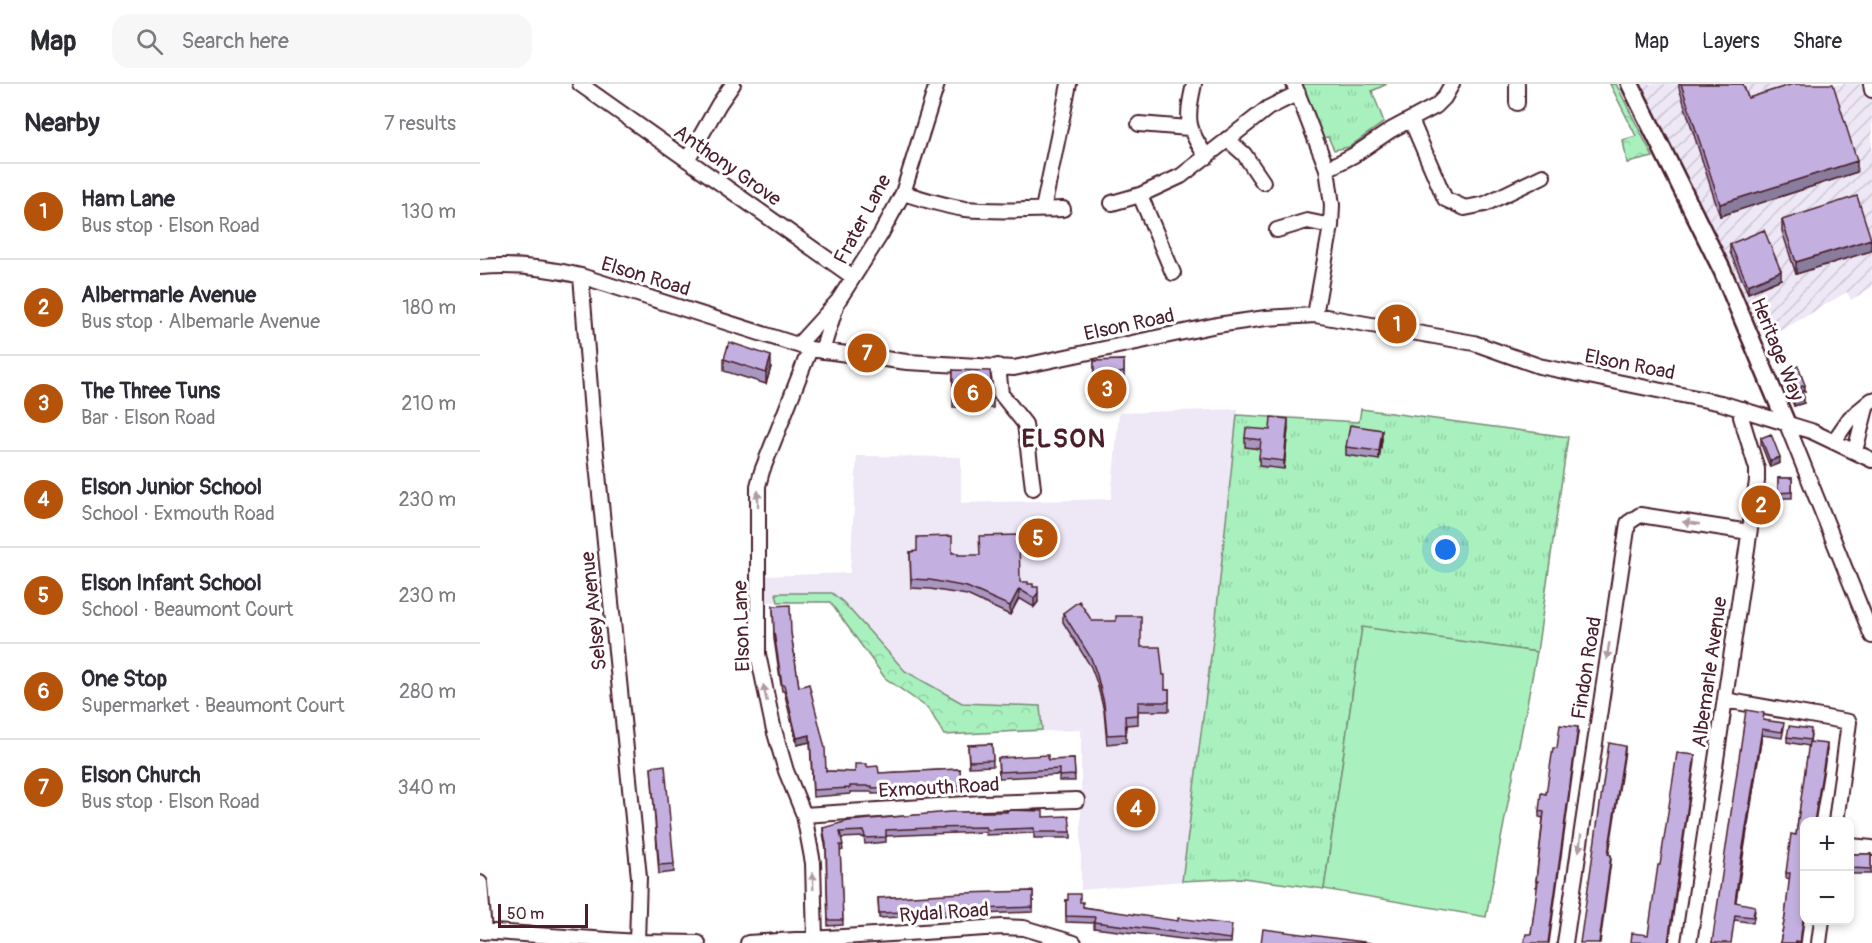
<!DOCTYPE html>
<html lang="en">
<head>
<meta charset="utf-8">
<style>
	:root { --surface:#fff; --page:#f7f7f7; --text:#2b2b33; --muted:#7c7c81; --line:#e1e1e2; --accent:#b45309 }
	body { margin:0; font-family:Pangolin,sans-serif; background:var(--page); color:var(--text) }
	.controls { position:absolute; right:18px; bottom:18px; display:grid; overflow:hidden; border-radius:12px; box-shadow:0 3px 9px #0003 }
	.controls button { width:54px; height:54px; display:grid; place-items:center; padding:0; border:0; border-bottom:2px solid var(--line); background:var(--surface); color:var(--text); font:30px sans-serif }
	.scale { position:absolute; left:18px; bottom:15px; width:90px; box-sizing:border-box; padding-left:6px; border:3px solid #4a1f2b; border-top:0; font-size:16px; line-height:21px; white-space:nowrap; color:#4a1f2b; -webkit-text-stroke:4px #fff; paint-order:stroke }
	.you { position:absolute; left:966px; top:466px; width:21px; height:21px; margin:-15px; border:4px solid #fff; border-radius:50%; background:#1a73e8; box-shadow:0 0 0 9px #1a73e833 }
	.badge { display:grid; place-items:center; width:39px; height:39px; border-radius:50%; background:var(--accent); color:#fff; font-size:20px; font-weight:700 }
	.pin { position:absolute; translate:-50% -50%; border:3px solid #fff; box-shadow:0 2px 6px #0006 }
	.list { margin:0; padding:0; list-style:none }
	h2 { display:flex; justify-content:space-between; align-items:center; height:78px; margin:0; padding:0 24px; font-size:26px }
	h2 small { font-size:20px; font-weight:400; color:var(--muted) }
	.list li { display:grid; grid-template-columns:39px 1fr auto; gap:18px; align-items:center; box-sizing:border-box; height:96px; padding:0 24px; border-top:2px solid var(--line) }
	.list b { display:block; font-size:22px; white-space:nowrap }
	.list p { margin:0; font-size:20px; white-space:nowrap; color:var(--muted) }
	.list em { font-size:20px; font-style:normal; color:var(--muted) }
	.icon { flex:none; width:33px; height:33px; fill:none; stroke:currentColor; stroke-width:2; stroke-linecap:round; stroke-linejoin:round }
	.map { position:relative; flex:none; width:1392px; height:859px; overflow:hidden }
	header { display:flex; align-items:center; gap:36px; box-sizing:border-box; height:84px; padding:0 30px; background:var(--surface); border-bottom:2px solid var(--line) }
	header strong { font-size:28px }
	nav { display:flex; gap:33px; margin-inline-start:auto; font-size:21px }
	.search { width:420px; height:54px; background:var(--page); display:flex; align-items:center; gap:15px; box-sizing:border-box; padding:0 21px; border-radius:18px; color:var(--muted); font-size:22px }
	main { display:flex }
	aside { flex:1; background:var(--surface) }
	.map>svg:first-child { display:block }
	.built { fill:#ede7f6 }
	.industrial { fill:url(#industrial-furrows) }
	.grass { fill:url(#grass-tufts); stroke:#798874; stroke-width:1.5 }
	.forest { fill:url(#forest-crowns); stroke:#798874; stroke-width:1.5 }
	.garden { fill:#a8f1be; stroke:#798874; stroke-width:1.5 }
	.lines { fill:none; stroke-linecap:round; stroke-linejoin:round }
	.minor-casing { stroke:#4a1f2b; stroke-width:18 }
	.tertiary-casing { stroke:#4a1f2b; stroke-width:21 }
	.minor { stroke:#fff; stroke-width:14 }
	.tertiary { stroke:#fff; stroke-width:16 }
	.wall { fill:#a997c1; stroke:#4a1f2b; stroke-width:1.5 }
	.shaded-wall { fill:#897b9d; stroke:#4a1f2b; stroke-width:1.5 }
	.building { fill:#c4b0e0; stroke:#4a1f2b; stroke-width:1.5 }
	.oneway { fill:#ae9aa0 }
	.labels { text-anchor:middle; stroke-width:6; stroke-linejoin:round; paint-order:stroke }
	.street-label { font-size:20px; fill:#4a1f2b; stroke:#fff }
	.district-label { font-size:26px; font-weight:bold; letter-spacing:1.5px; fill:#4a1f2b; stroke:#fff }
</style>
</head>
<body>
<header>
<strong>Map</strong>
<div class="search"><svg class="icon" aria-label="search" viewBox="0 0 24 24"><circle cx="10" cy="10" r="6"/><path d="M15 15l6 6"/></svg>Search here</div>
<nav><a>Map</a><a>Layers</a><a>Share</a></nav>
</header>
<main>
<aside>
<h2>Nearby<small>7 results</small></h2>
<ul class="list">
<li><span class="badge">1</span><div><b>Ham Lane</b><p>Bus stop · Elson Road</p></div><em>130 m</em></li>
<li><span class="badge">2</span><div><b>Albermarle Avenue</b><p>Bus stop · Albemarle Avenue</p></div><em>180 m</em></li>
<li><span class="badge">3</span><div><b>The Three Tuns</b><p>Bar · Elson Road</p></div><em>210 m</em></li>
<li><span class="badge">4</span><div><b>Elson Junior School</b><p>School · Exmouth Road</p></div><em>230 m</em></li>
<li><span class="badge">5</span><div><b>Elson Infant School</b><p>School · Beaumont Court</p></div><em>230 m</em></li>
<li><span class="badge">6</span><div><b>One Stop</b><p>Supermarket · Beaumont Court</p></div><em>280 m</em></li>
<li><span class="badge">7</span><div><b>Elson Church</b><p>Bus stop · Elson Road</p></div><em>340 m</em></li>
</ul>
</aside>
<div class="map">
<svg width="1392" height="859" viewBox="0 0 1392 859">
	<defs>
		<pattern id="industrial-furrows" width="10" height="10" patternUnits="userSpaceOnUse" patternTransform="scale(1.5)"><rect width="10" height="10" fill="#ede7f6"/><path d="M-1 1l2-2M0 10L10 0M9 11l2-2" fill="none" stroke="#cdc6d3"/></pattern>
		<pattern id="grass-tufts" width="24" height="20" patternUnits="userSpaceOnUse" patternTransform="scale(1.5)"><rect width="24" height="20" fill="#a8f1be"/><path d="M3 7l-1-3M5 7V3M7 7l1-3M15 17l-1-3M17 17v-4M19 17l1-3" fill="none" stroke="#92cea3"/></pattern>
		<pattern id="forest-crowns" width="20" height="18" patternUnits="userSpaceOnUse" patternTransform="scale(1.5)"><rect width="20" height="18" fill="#a8f1be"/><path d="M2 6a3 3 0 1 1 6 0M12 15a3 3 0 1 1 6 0" fill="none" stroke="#92cea3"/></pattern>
	</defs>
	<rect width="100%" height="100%" fill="#fff"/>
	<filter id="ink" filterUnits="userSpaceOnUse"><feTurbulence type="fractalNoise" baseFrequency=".0167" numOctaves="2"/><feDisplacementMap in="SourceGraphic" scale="12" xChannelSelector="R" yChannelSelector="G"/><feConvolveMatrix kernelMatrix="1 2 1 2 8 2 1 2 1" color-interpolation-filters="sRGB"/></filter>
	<g filter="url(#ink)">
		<path class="built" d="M758,325l-22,208 -34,264 -101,9v-160l-137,5 -15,-26 -44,-31 -55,-76h-65v-26l85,-3 7,-117 104,1v46l150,-4 8,-86z"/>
		<path class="industrial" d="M1159,0h233v203l-21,13 -4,-8 -82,48 -76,-161z"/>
		<path class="grass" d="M821,0h86l-15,7 12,31 -35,25 -15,3 -6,-13 -8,1z
			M881,325l207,28 -31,215 -175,-24 -38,261 -81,-11 -61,3 34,-264 21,-202 122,7z"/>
		<path class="forest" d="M1130,0h6l37,73 -26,6 -4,-23 13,-4z
			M296,509h56l11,9 62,69 57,32 78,3 2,24 -98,5 -15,-26 -44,-31 -55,-76h-52z"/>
		<path class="garden" d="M882,543l175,25 -51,265 -162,-28z"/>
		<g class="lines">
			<defs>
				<path id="minor" d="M100,0l273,193
					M714,0c-8,35 -8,44 13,73
					M814,0l33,85 5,36 -1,21 -16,89
					M1391,0l1,6
					M1037,19v-19
					M931,36l34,79 20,9 20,-4 58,-28
					M659,40l50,4
					M747,55l17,15 19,28
					M207,76l32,-56 14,-20
					M847,85l27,-14 37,-25 45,-24 8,-8 8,-14
					M423,109c20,6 41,13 62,16 33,3 65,1 98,0
					M660,111l33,78
					M632,119l28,-8 41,-19 87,-68 30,-15
					M563,125l26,-125
					M797,146l30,-9 24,5
					M0,183c34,-3 68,1 101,9l229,73 97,13 107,6 203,-43 49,-7 49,-3 159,28 65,23 182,37 90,28 61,29
					M101,192l12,149 46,452 -2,65
					M318,261l40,-44 43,-67 22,-41 34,-109
					M330,265l-48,122 -4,15v168l15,72 13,45 18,44 9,48 2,77
					M342,267l14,-45
					M518,282l3,28 24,30 8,64
					M1306,338l86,214
					M1354,357l16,-23 22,-18
					M1375,367l12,-47
					M1245,616l124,22 -13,100
					M324,731l178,-12 95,-3
					M1370,762l22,2
					M0,799l4,49
					M0,847l157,11 61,1
					M268,859l254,-16 22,1 50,15
					M1085,859l63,-420 12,-8 109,17
					M1209,859l68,-462v-12l-16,-52 2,-8
					M1339,859l3,-23"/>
				<path id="tertiary" d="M1150,0l92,186 64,152"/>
			</defs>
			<use href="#minor" class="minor-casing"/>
			<use href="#tertiary" class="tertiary-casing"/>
			<use href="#minor" class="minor"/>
			<use href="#tertiary" class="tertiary"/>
		</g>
		<path class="wall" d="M1199,0h64l5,14 109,74 -137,44 -41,-128z
			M1302,136l89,31 -75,23 -14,-43z
			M1250,160l51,35 -33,14 -18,-41z
			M244,275l47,8 -5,17 -42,-13z
			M644,276v21h-5v15l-25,1v-36z
			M473,286l40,29v9l-40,-1z
			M1303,287l22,20 -3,1 2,11 -10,3 -11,-29z
			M808,344l-4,41 -25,-3 1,-17 -15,-2v-9l25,-8z
			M1281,354l19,25 -10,4 -9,-23z
			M902,355l-3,21 -33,-5v-8z
			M1298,394h14v20h-14z
			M430,468l42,1 6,2 62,27 13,5 5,15 -4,5 -15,-9 -9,17 -43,-20 -37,-6 -19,-1z
			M293,522l18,27 8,54 27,84 29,1 12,-5 12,6 81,-4 1,22 -89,3v-2h-22v2l-37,3 -3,-55 -13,3 -13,-54h-2l-8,-52z
			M583,529l29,8 49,26 22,28 2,15h4v21h-31v13l-12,1v17l-19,2 -3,-33 -7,-28 -6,-16 -28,-45z
			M1284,636l20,8 -2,10 -20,-3 -23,142 -4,25 20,9 -2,12 -18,-3 -23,23z
			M1098,649l-47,201 7,-47h-2v-6l7,-63 -4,-1v-6l7,-17 11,-46z
			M1331,651l-1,7 17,8 -23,72v97l-3,24h-21l5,-26 5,-38 -4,-1v-5l10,-38 13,-89 -22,-4v-5z
			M512,660l1,22 -24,1 -1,-22z
			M518,674l50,2 26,-1 1,22h-16v-6l-60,3z
			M171,683l23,97v8l-15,2z
			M563,733l28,15v6h-37v-5l-48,2v-3l-57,2 -43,2v6l-21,2 -1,-7 -23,1 2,12 -3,1 3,74 -15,1 -2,-77 -3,-16v-5z
			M1370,770h21v20h-21z
			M553,807v21l-154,6 -1,-20z
			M586,816l14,2 3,5 149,24 -1,12h-16l-121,-15v-5l-28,-1z"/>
		<path class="shaded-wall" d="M1377,77v11l-137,44v-12z
			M1391,155v12l-75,23v-12z
			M1301,187v8l-33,14v-8z
			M291,272v11l-5,17v-11z
			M1325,301v6l-5,1v-5z
			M1324,313v6l-10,3v-5z
			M808,335v9l-4,41v-8z
			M902,346v9l-3,21v-9z
			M1300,373v6l-10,4v-6z
			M539,505v9l-9,17v-9z
			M558,509v9l-4,5v-9z
			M1098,643v6l-29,210h-1z
			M1282,645v6l-27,173 4,-36z
			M330,651v7l-13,3v-7z
			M1347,660v6l-12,72h-1z
			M1145,662v5l-17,109v-6z
			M1215,671v6l-26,182h-1z
			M1131,771v6l-11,82h-1z"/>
		<path class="building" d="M1201,0h62l5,14 45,-14h40l24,77 -137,43z
			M1377,112l14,43 -75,23 -14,-42z
			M1284,146l17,41 -33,14 -18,-41z
			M249,258l42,14 -5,17 -42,-14z
			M644,276v12l-5,1v15h-25v-27z
			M1318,282l7,19 -5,2 4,10 -10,4 -11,-30z
			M473,286l37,1 3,28 -40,-1z
			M791,333l17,2 -4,42 -25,-3 2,-18 -16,-2 1,-10 24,2z
			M870,341l32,5 -3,21 -33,-4z
			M1291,350l9,23 -10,4 -9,-23z
			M1298,394h14v14l-14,1z
			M539,451l1,47h8v2h5v3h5v6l-4,5 -15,-9 -9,17 -43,-19 -37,-7 -19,-1 -1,-27 7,-1v-14l35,-1v17h6v2h22l-1,-19z
			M599,517l13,20h24v-5h25v31h19l3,28h2v15h4v12h-31v13l-13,1 1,18 -19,1 -3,-32 -7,-28 -6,-17 -28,-45z
			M310,521l1,28 8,54 10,-3 16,64 1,23 29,1v-8h12v3l11,-1 1,7 81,-4 1,16 -89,3v-2h-22v2l-37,2 -3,-55 -13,3 -13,-53h-2l-8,-53 -1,-26z
			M1266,626l18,3 -1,7 21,3 -2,9 -20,-3 -23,143 -4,30 20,4 -2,11 -18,-2 -4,28h-19z
			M1080,641l18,2 -30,216h-24l2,-9h5l7,-53h-2l8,-69 -5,-1 2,-18 5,1 7,-46h4z
			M1309,642l22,3 -1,11 -23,-3z
			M1329,658l18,2 -13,78h-10v91l-4,29 -4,-1v2h-16l5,-26 5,-44h-4l5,-39 5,1z
			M1129,659l16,3 -17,108 3,1 -12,88h-19z
			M512,660l1,16 -24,1 -1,-16z
			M1197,669l18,2 -27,188 -37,-1 1,-9 16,2 10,-70h2z
			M568,671v5l26,-1 1,16 -16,1v-7l-60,3 -1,-14z
			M185,681l9,99 -15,1 -8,-98z
			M526,726l37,1v6l26,-1 2,16h-37v-4l-48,2v-3l-57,1 -43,2v7l-21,1 -1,-7 -24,1 3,13h-3l3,75h-15l-2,-76 -3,-16 25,-7 102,-9h57z
			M1370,770h21v15l-21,-1z
			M553,807v16l-154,6 -1,-15 85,-5z
			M588,810h12v8h3v5l95,14v-3l54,7 -2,14 -136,-17 1,-5 -29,-1v-16h2z
			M783,845l109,14h-111z"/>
		<defs><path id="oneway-solid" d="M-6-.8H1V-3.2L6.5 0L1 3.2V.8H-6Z" transform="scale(1.5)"/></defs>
		<g class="oneway">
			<use href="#oneway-solid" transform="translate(278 415) rotate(-90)"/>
			<use href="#oneway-solid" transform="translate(1211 439) rotate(-172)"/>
			<use href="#oneway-solid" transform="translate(1128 567) rotate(99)"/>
			<use href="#oneway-solid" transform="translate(285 609) rotate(-102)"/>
			<use href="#oneway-solid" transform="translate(1100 759) rotate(98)"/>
			<use href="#oneway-solid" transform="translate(333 797) rotate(-92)"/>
		</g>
	</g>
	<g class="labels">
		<g class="street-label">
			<text transform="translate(248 81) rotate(35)" y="7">Anthony Grove</text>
			<text transform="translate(382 135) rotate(-62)" y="7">Frater Lane</text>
			<text transform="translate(166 192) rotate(17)" y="7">Elson Road</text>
			<text transform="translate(649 240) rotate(-12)" y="7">Elson Road</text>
			<text transform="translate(1298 265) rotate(68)" y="7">Heritage Way</text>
			<text transform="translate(1150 280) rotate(11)" y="7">Elson Road</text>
			<text transform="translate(113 527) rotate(-96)" y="7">Selsey Avenue</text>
			<text transform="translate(261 542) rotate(-92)" y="7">Elson Lane</text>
			<text transform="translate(1106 584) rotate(-81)" y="7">Findon Road</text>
			<text transform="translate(1229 588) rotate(-82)" y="7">Albemarle Avenue</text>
			<text transform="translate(459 703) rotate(-3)" y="7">Exmouth Road</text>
			<text transform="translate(464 828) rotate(-4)" y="7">Rydal Road</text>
		</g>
		<g class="district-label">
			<text x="584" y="363">ELSON</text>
		</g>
	</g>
</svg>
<div class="controls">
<button>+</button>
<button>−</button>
</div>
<div class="scale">50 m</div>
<div class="you"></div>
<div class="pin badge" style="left:917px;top:240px">1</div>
<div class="pin badge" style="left:1281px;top:421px">2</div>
<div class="pin badge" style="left:627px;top:305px">3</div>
<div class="pin badge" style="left:656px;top:724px">4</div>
<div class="pin badge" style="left:558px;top:454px">5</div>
<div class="pin badge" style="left:493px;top:309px">6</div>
<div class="pin badge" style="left:387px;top:269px">7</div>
</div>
</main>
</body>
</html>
